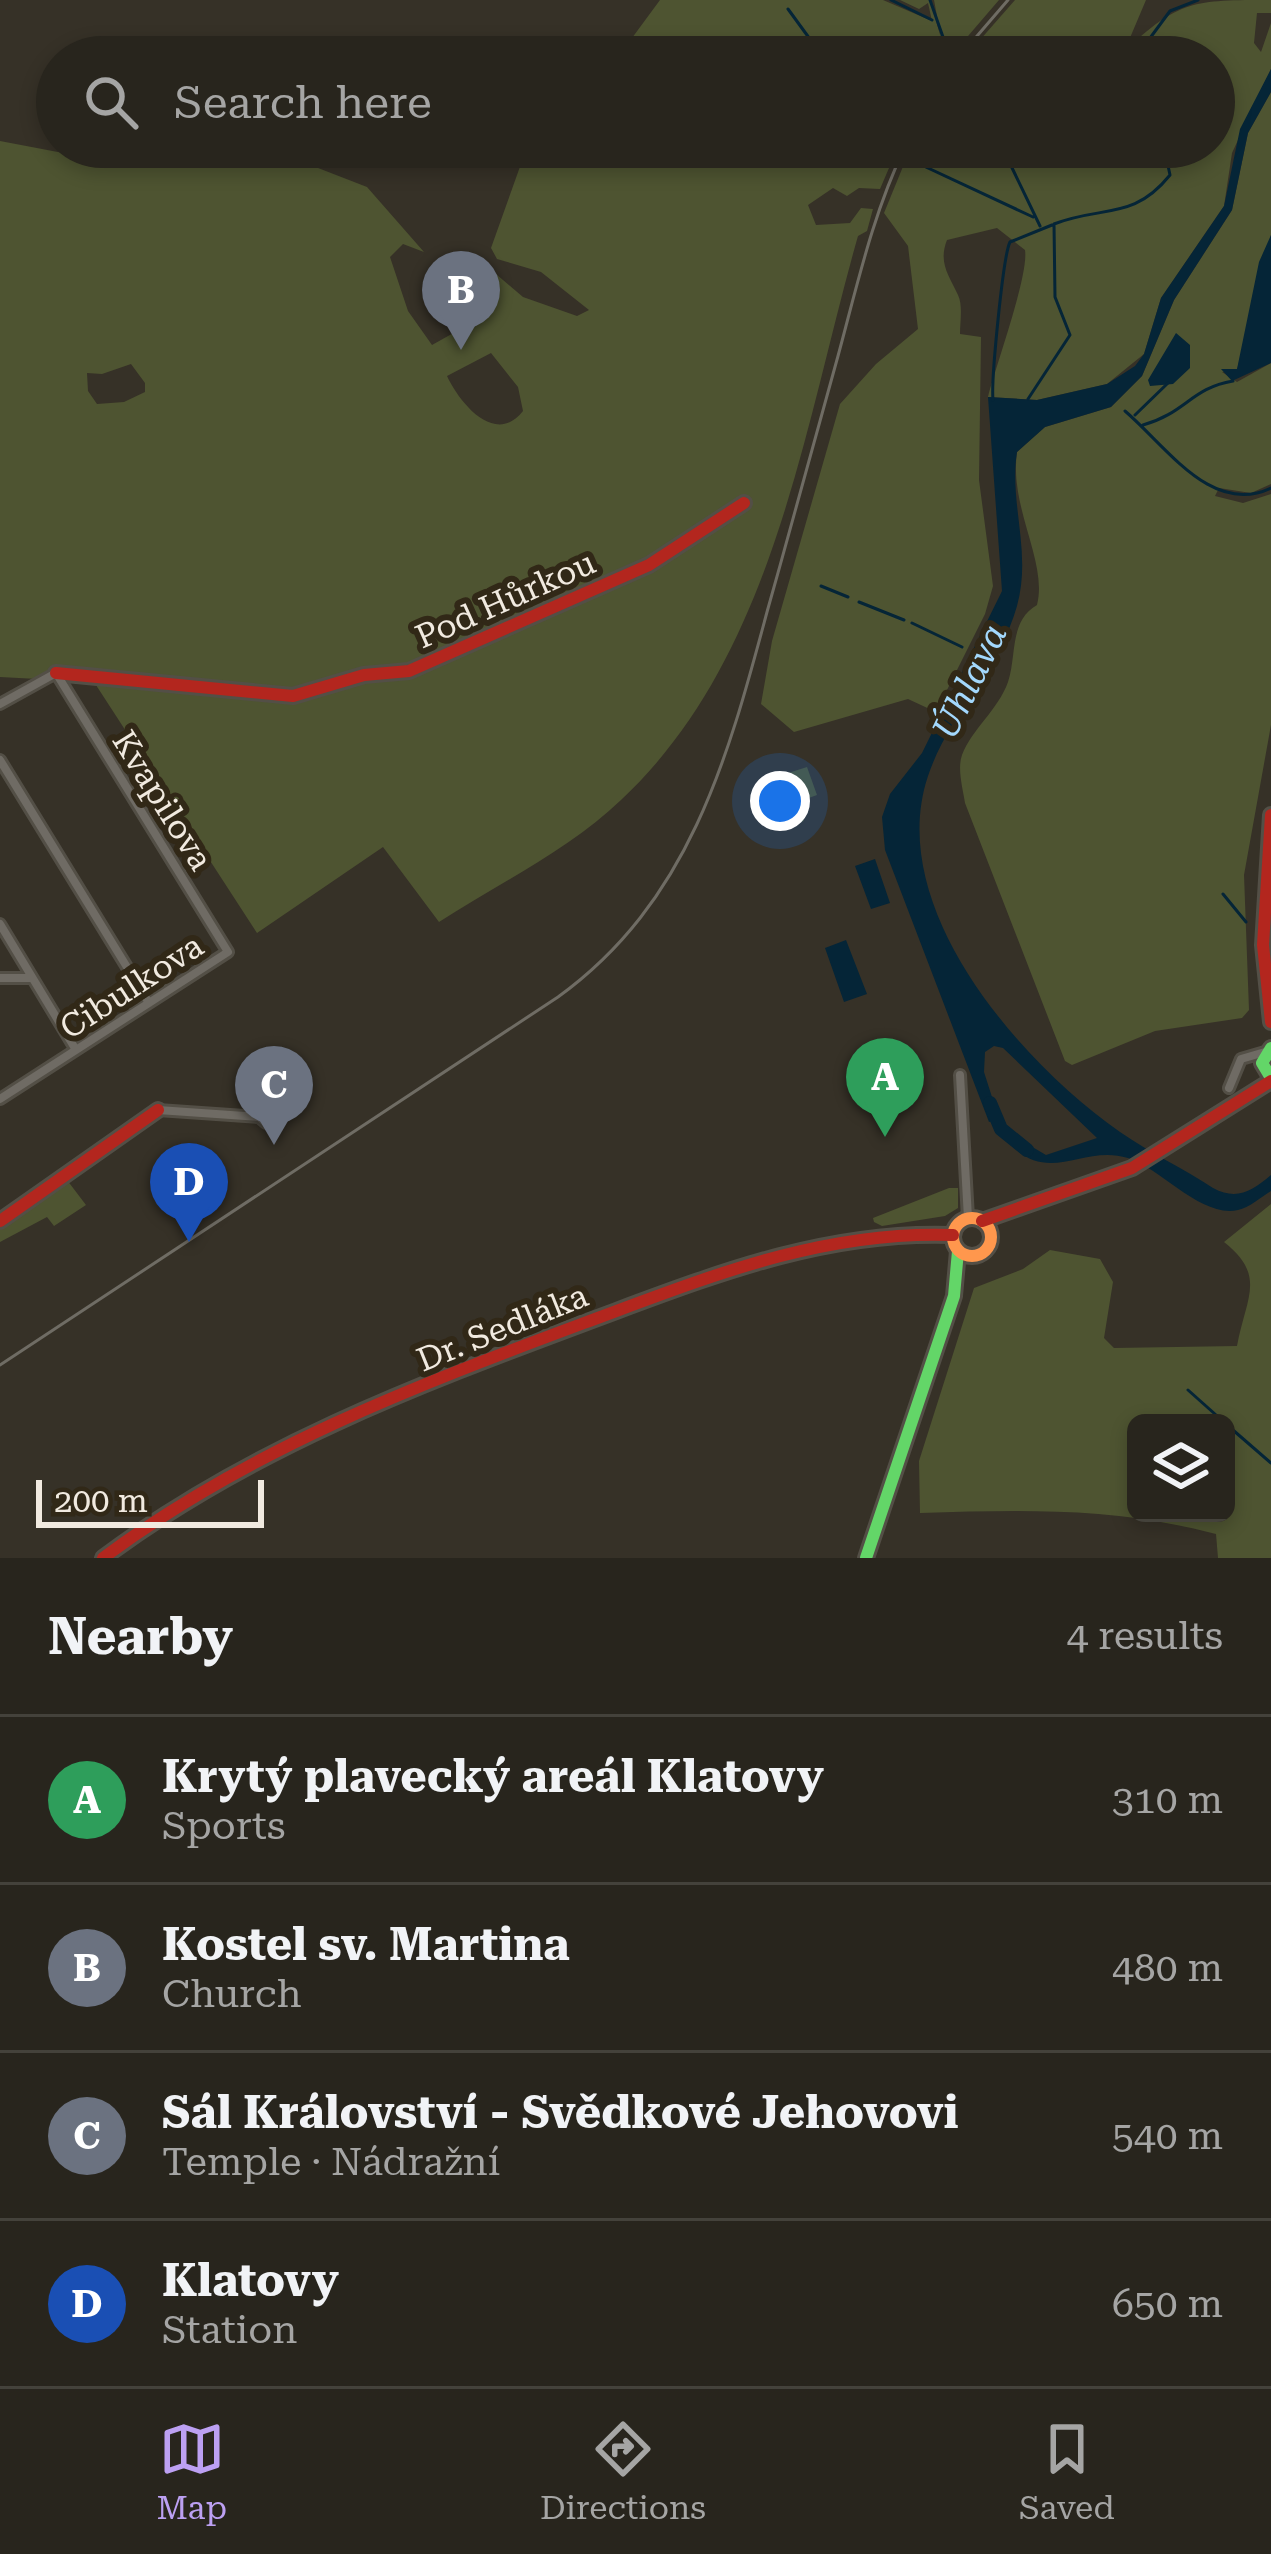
<!DOCTYPE html>
<html lang="en">
<head>
<meta charset="utf-8">
<style>
	:root { --surface:#28251d; --page:#34312a; --text:#f1f3f6; --muted:#a5a5a4; --line:#44423b; --accent:#bca0f2 }
	body { margin:0; font-family:"Roboto Serif",serif; background:var(--page); color:var(--text) }
	.controls { position:absolute; right:36px; bottom:36px; display:grid; overflow:hidden; border-radius:18px; box-shadow:0 6px 18px #0003 }
	.controls button { width:108px; height:108px; display:grid; place-items:center; padding:0; border:0; border-bottom:3px solid var(--line); background:var(--surface); color:var(--text); font:60px sans-serif }
	.scale { position:absolute; left:36px; bottom:30px; width:228px; box-sizing:border-box; padding-left:12px; border:6px solid #f1eae0; border-top:0; font-size:33px; line-height:42px; white-space:nowrap; color:#f1eae0; -webkit-text-stroke:9px #312817; paint-order:stroke }
	.you { position:absolute; left:780px; top:801px; width:42px; height:42px; margin:-30px; border:9px solid #fff; border-radius:50%; background:#1a73e8; box-shadow:0 0 0 18px #1a73e833 }
	.badge { display:grid; place-items:center; width:78px; height:78px; border-radius:50%; background:var(--accent); color:#fff; font-size:39px; font-weight:700 }
	.pin { position:absolute; translate:-50% -99px; filter:drop-shadow(0 3px 6px #0008) }
	.pin::after { content:''; position:absolute; top:63px; width:42px; height:36px; background:inherit; clip-path:polygon(0 0,100% 0,50% 100%) }
	.list { margin:0; padding:0; list-style:none }
	h2 { display:flex; justify-content:space-between; align-items:center; height:156px; margin:0; padding:0 48px; font-size:51px }
	h2 small { font-size:39px; font-weight:400; color:var(--muted) }
	.list li { display:grid; grid-template-columns:78px 1fr auto; gap:36px; align-items:center; box-sizing:border-box; height:168px; padding:0 48px; border-top:3px solid var(--line) }
	.list b { display:block; font-size:45px; white-space:nowrap }
	.list p { margin:0; font-size:39px; white-space:nowrap; color:var(--muted) }
	.list em { font-size:39px; font-style:normal; color:var(--muted) }
	.icon { flex:none; width:66px; height:66px; fill:none; stroke:currentColor; stroke-width:2; stroke-linecap:round; stroke-linejoin:round }
	.map { position:relative; flex:none; width:1271px; height:1558px; overflow:hidden }
	.search { position:absolute; background:var(--surface); box-shadow:0 6px 18px #0003; left:36px; right:36px; top:36px; height:132px; display:flex; align-items:center; gap:30px; box-sizing:border-box; padding:0 42px; border-radius:66px; color:var(--muted); font-size:45px }
	.sheet { height:828px; background:var(--surface) }
	nav { display:flex; justify-content:space-around; align-items:center; box-sizing:border-box; height:168px; border-top:3px solid var(--line); background:var(--surface); font-size:33px; color:var(--muted) }
	nav a { display:grid; justify-items:center; gap:6px }
	nav .on { color:var(--accent) }
	.map>svg:first-child { display:block }
	.green { fill:#4e5431; fill-rule:evenodd }
	.water { fill:#052537 }
	.lines { fill:none; stroke-linecap:round; stroke-linejoin:round }
	.stream { stroke:#052537; stroke-width:3 }
	.river { stroke:#052537; stroke-width:14 }
	.street-casing { stroke:#534f46; stroke-width:14 }
	.fast-casing { stroke:#534f46; stroke-width:18 }
	.slow-casing { stroke:#534f46; stroke-width:18 }
	.jam-casing { stroke:#534f46; stroke-width:18 }
	.street { stroke:#6f6b64; stroke-width:8 }
	.fast { stroke:#63d668; stroke-width:12 }
	.slow { stroke:#ff974d; stroke-width:12 }
	.jam { stroke:#b3261e; stroke-width:12 }
	.rail { stroke:#6f6c64; stroke-width:3 }
	.labels { text-anchor:middle; stroke-width:12; stroke-linejoin:round; paint-order:stroke }
	.street-label { font-size:33px; fill:#f1eae0; stroke:#312817 }
	.water-label { font-size:36px; font-style:italic; fill:#a3d8fc; stroke:#312817 }
</style>
</head>
<body>
<div class="map">
<svg width="1271" height="1558" viewBox="0 0 1271 1558">
	<rect width="100%" height="100%" fill="#363127"/>
	<path class="green" d="M660,0h223l49,21 -4,-18 -9,6 -19,-9h30l11,38 -7,-38h65l-49,57h-332z
		M1015,0h131l-22,52c54,-52 70,-52 147,-52v13h-14l-3,30 7,9 10,-29v46l-39,84 -8,53 -63,92 -17,56 -37,30 -70,16 -49,-3c8,-32 41,-122 37,-147l-28,-22 -50,12c-9,23 2,35 11,55 5,10 2,27 2,39l21,3 -2,143 14,106 -8,28 -49,98 -28,-13 -114,33 -33,-28 11,-63 68,-237 36,-40 42,-35 -10,-83 -24,-33 27,-66h303v-90h-249z
		M1271,92v143l-34,135 -15,2 15,10 34,-19v121l-20,9 -32,-5 -4,8 28,7 28,-9v231l-27,150 5,135 -7,8 -87,13 -83,34 -7,-4 -100,-258c-2,-14 -8,-34 -3,-48 10,-26 36,-45 46,-73 9,-27 1,-61 29,-77 11,-43 -28,-97 -20,-153l28,-25 66,-20 31,-31 32,-76 58,-90 16,-77z
		M0,141l121,23 95,-17h48l103,40 57,65 -21,-8 -13,13 18,54 24,34 41,-23 -27,-23 -2,-10h27l25,-15 27,23 54,19 12,-6 -48,-38 -44,-13 -6,-11 36,-101h371l-18,42 -21,-1 -12,8 -14,-8 -25,17 8,20 34,-2 11,-15 12,1 -6,22 -9,5c-55,193 -84,421 -237,564 -51,49 -123,84 -182,122l-56,-75 -126,86 -163,-251 -94,-5zM491,353l27,34 5,24c-28,36 -64,-9 -76,-35zM131,364l14,19v9l-21,10 -27,2 -9,-13 -1,-18 15,1z
		M807,767l10,28 -19,7 6,19 -18,6 -9,-27 18,-6 -7,-21z
		M67,1180l19,25 -32,21 -7,-9 -47,25v-13z
		M949,1188h9v20l-13,8 -63,10 -8,-4 -1,-4z
		M1271,1204v354h-53l-2,-24c-103,-27 -191,-24 -296,-21l-1,-52 55,-173 49,-19 27,-19 50,9 13,23 -9,56 10,10 123,-2c9,-49 30,-70 -13,-104zM1226,1423v90h-90v-90z"/>
	<path class="water" d="M1271,69v23l-23,41 -16,77 -58,90 -32,76 -31,31 -66,20 -28,25c-8,52 15,100 0,154 -17,61 -69,110 -89,170 -44,131 92,286 192,356 30,21 63,36 93,56 24,13 39,3 58,-13v16c-10,6 -22,17 -33,19 -37,8 -76,-41 -110,-52 -44,-14 -77,26 -116,-12l5,-8 29,17 51,-17 -94,-90 -9,-2 -9,6 -1,20 15,47 -10,3 -104,-272 -3,-33 8,-23 32,-41 80,-162 -14,-194 49,3 70,-16 28,-18 9,-12 17,-56 63,-92 16,-77z
		M1271,235v128l-39,18 -11,-12h16l22,-107z
		M1176,333l14,12v23l-17,16 -23,2 -2,-6z
		M875,859l15,44 -19,6 -16,-43z
		M846,940l21,54 -23,8 -19,-54z"/>
	<g class="lines">
		<path class="stream" d="M891,0l41,20
			M930,0l20,57
			M788,9l35,48
			M1136,57l34,-46 28,-11
			M889,147l2,3
			M1002,147l38,79
			M913,161l120,56
			M1028,399l42,-64 -15,-38 -1,-73c49,-19 79,-3 116,-49l-6,-28
			M993,400c-2,-20 10,-144 17,-158l42,-17
			M1125,411c43,37 87,105 146,77
			M1135,415l33,-32
			M1143,425c43,-12 48,-37 90,-44
			M821,586l27,11
			M859,602l45,18
			M912,623l50,24
			M1223,894l23,28
			M1188,1390l37,33
			M1226,1424l45,39"/>
		<path class="river" d="M990,1103l11,26 26,21"/>
		<defs>
			<path id="street" d="M0,704l56,-31 172,279 -228,147
				M0,760l149,243
				M0,924l76,126
				M0,978h32
				M960,1075l8,143
				M1229,1088l12,-29 24,-7
				M158,1110l101,7 7,6"/>
			<path id="fast" d="M1271,1048l-9,15 9,15
				M866,1558l88,-262 4,-45"/>
			<path id="slow" d="M953 1237a19 19 0 1 1 38 0a19 19 0 1 1-38 0Z"/>
			<path id="jam" d="M56,673l237,23 71,-21 45,-4 240,-106 95,-62
				M1271,815l-8,130 8,77
				M0,1221l158,-111
				M982,1221l150,-53 139,-87
				M103,1558c146,-109 312,-172 481,-235 122,-45 237,-93 369,-88"/>
		</defs>
		<use href="#street" class="street-casing"/>
		<use href="#fast" class="fast-casing"/>
		<use href="#slow" class="slow-casing"/>
		<use href="#jam" class="jam-casing"/>
		<use href="#street" class="street"/>
		<use href="#fast" class="fast"/>
		<use href="#slow" class="slow"/>
		<use href="#jam" class="jam"/>
		<path class="rail" d="M959,57l49,-57
			M0,1365l558,-368c131,-95 169,-236 209,-385 24,-85 47,-170 71,-256 19,-70 35,-143 67,-209"/>
	</g>
	<g class="labels">
		<g class="street-label">
			<text transform="translate(505 599) rotate(-24)" y="12">Pod Hůrkou</text>
			<text transform="translate(163 800) rotate(58)" y="12">Kvapilova</text>
			<text transform="translate(131 986) rotate(-33)" y="12">Cibulkova</text>
			<text transform="translate(502 1327) rotate(-22)" y="12">Dr. Sedláka</text>
		</g>
		<g class="water-label">
			<text transform="translate(969 681) rotate(-64)" y="13">Úhlava</text>
		</g>
	</g>
</svg>
<div class="controls">
<button><svg class="icon" aria-label="layers" viewBox="0 0 24 24"><path d="M12 4l9 5-9 5-9-5zM3 14l9 5 9-5"/></svg></button>
</div>
<div class="scale">200 m</div>
<div class="you"></div>
<div class="pin badge" style="left:885px;top:1137px;background:#2e9e5b">A</div>
<div class="pin badge" style="left:461px;top:350px;background:#6b7280">B</div>
<div class="pin badge" style="left:274px;top:1145px;background:#6b7280">C</div>
<div class="pin badge" style="left:189px;top:1242px;background:#1a4fb4">D</div>
<div class="search"><svg class="icon" aria-label="search" viewBox="0 0 24 24"><circle cx="10" cy="10" r="6"/><path d="M15 15l6 6"/></svg>Search here</div>
</div>
<section class="sheet">
<h2>Nearby<small>4 results</small></h2>
<ul class="list">
<li><span class="badge" style="background:#2e9e5b">A</span><div><b>Krytý plavecký areál Klatovy</b><p>Sports</p></div><em>310 m</em></li>
<li><span class="badge" style="background:#6b7280">B</span><div><b>Kostel sv. Martina</b><p>Church</p></div><em>480 m</em></li>
<li><span class="badge" style="background:#6b7280">C</span><div><b>Sál Království - Svědkové Jehovovi</b><p>Temple · Nádražní</p></div><em>540 m</em></li>
<li><span class="badge" style="background:#1a4fb4">D</span><div><b>Klatovy</b><p>Station</p></div><em>650 m</em></li>
</ul>
</section>
<nav>
<a class="on"><svg class="icon" aria-label="map" viewBox="0 0 24 24"><path d="M3 6l6-2 6 2 6-2v14l-6 2-6-2-6 2zM9 4v14M15 6v14"/></svg>Map</a>
<a><svg class="icon" aria-label="directions" viewBox="0 0 24 24"><path d="M12 3l9 9-9 9-9-9zM9 14v-3h6M13 9l2 2-2 2"/></svg>Directions</a>
<a><svg class="icon" aria-label="saved" viewBox="0 0 24 24"><path d="M7 4h10v16l-5-4-5 4z"/></svg>Saved</a>
</nav>
</body>
</html>
